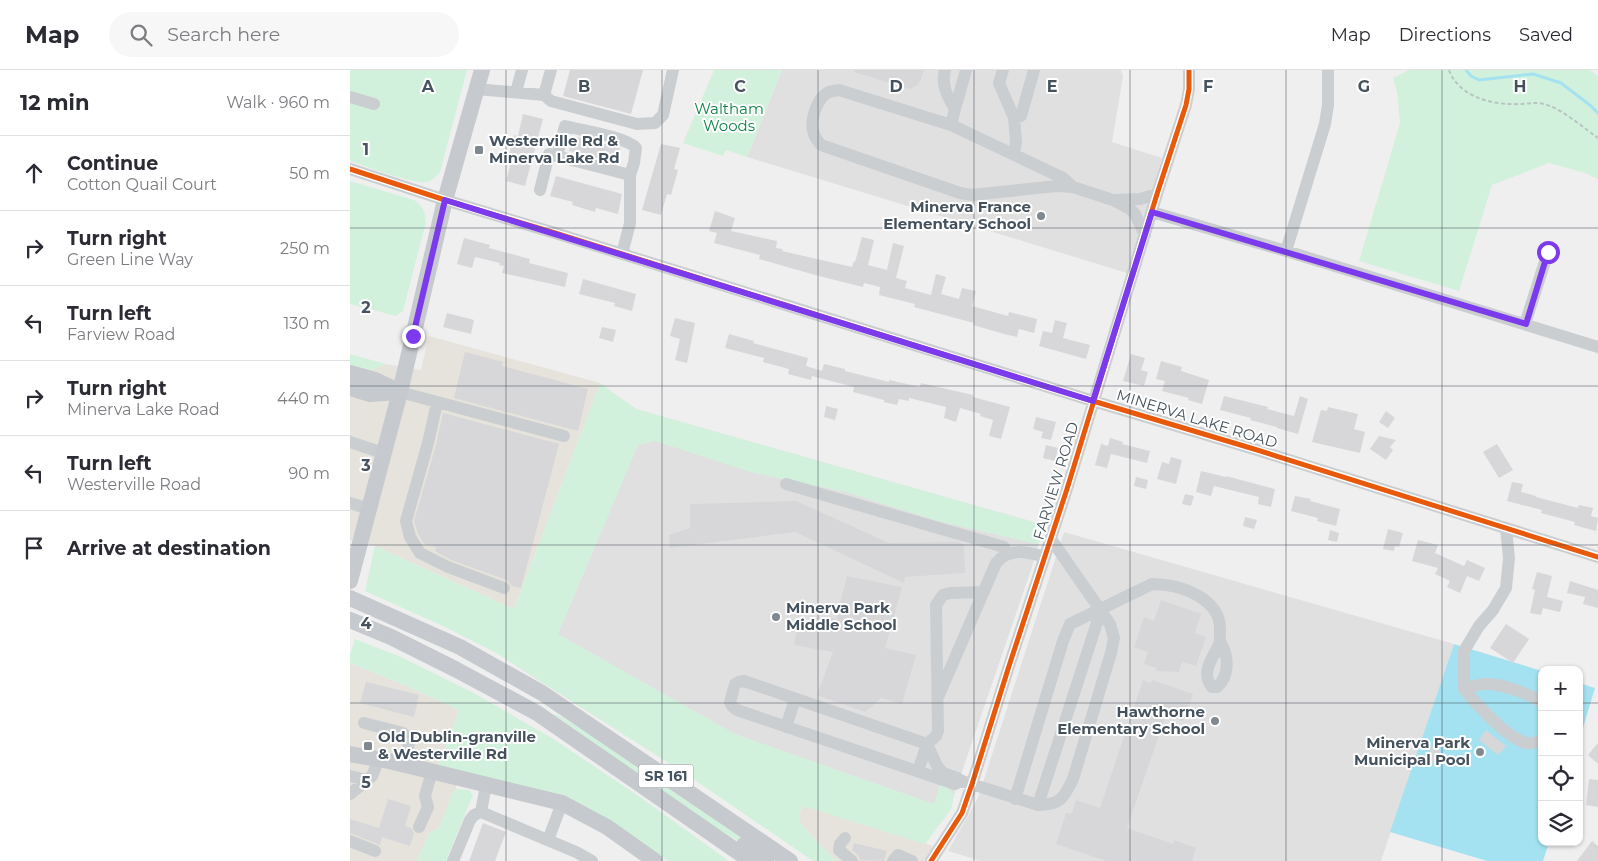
<!DOCTYPE html>
<html lang="en">
<head>
<meta charset="utf-8">
<style>
	:root { --surface:#fff; --page:#f7f7f7; --text:#2b2b33; --muted:#7c7c81; --line:#e1e1e2 }
	body { margin:0; font-family:Montserrat,sans-serif; background:var(--page); color:var(--text) }
	.controls { position:absolute; right:15px; bottom:15px; display:grid; overflow:hidden; border-radius:10px; box-shadow:0 1px 4px #0004 }
	.controls button { width:45px; height:45px; display:grid; place-items:center; padding:0; border:0; border-bottom:1px solid var(--line); background:var(--surface); color:var(--text); font:25px sans-serif }
	.stop { position:absolute; width:15px; height:15px; margin:-11px; border:4px solid #7c3aed; border-radius:50%; background:#fff }
	.stop.end { background:#7c3aed; border-color:#fff; box-shadow:0 1px 5px #0008 }
	.list { margin:0; padding:0; list-style:none }
	h2 { display:flex; justify-content:space-between; align-items:center; height:65px; margin:0; padding:0 20px; font-size:21px }
	h2 small { font-size:16px; font-weight:400; color:var(--muted) }
	.list li { display:grid; grid-template-columns:32px 1fr auto; gap:15px; align-items:center; box-sizing:border-box; height:75px; padding:0 20px; border-top:1px solid var(--line) }
	.list b { display:block; font-size:19px; white-space:nowrap }
	.list p { margin:0; font-size:16px; white-space:nowrap; color:var(--muted) }
	.list em { font-size:16px; font-style:normal; color:var(--muted) }
	.icon { flex:none; width:28px; height:28px; fill:none; stroke:currentColor; stroke-width:2; stroke-linecap:round; stroke-linejoin:round }
	.map { position:relative; flex:none; width:1248px; height:791px; overflow:hidden }
	header { display:flex; align-items:center; gap:30px; box-sizing:border-box; height:70px; padding:0 25px; background:var(--surface); border-bottom:1px solid var(--line) }
	header strong { font-size:24px }
	nav { display:flex; gap:28px; margin-inline-start:auto; font-size:18px }
	.search { width:350px; height:45px; background:var(--page); display:flex; align-items:center; gap:12px; box-sizing:border-box; padding:0 18px; border-radius:28px; color:var(--muted); font-size:19px }
	main { display:flex }
	aside { flex:1; background:var(--surface) }
	.map>svg:first-child { display:block }
	.commercial { fill:#e5e3dc }
	.education { fill:#e1e0e1 }
	.green { fill:#d2f1dd }
	.water { fill:#a4e2f1 }
	.lines { fill:none; stroke-linecap:round; stroke-linejoin:round }
	.stream { stroke:#a4e2f1; stroke-width:3 }
	.building { fill:#d7d7d9 }
	.path { stroke:#b7c5c0; stroke-width:2; stroke-dasharray:4 2.5; stroke-linecap:butt }
	.minor { stroke:#cbced0; stroke-width:12 }
	.major { stroke:#c6cace; stroke-width:16 }
	.cycleway-casing { stroke:#fff; stroke-width:8 }
	.cycleway { stroke:#e8590c; stroke-width:5 }
	.route { stroke:#7c3aed; stroke-width:6 }
	.grid { fill:none; stroke:#45525d; stroke-width:1; stroke-opacity:0.55 }
	.poi-dot { fill:#818990; stroke:#fff; stroke-width:2 }
	.labels { text-anchor:middle; stroke-width:4; stroke-linejoin:round; paint-order:stroke }
	.shield { fill:#fff; stroke:#7d868e; stroke-width:1 }
	.shield-label { font-size:14px; font-weight:bold; fill:#45525d }
	.park-label { font-size:15px; fill:#118349; stroke:#fff }
	.poi-label { font-size:15px; font-weight:bold; fill:#45525d; stroke:#fff; text-anchor:start }
	.street-label { font-size:15px; fill:#45525d; stroke:#fff }
	.grid-label { font-size:16px; text-anchor:middle; font-weight:bold; fill:#45525d; stroke:#fff; stroke-width:4; stroke-linejoin:round; paint-order:stroke }
</style>
</head>
<body>
<header>
<strong>Map</strong>
<div class="search"><svg class="icon" aria-label="search" viewBox="0 0 24 24"><circle cx="10" cy="10" r="6"/><path d="M15 15l6 6"/></svg>Search here</div>
<nav><a>Map</a><a>Directions</a><a>Saved</a></nav>
</header>
<main>
<aside>
<h2>12 min<small>Walk · 960 m</small></h2>
<ul class="list">
<li><svg class="icon" aria-label="ahead" viewBox="0 0 24 24"><path d="M12 20V5M6 11l6-6 6 6"/></svg><div><b>Continue</b><p>Cotton Quail Court</p></div><em>50 m</em></li>
<li><svg class="icon" aria-label="right" viewBox="0 0 24 24"><path d="M7 20v-9h11M14 6l5 5-5 5"/></svg><div><b>Turn right</b><p>Green Line Way</p></div><em>250 m</em></li>
<li><svg class="icon" aria-label="left" viewBox="0 0 24 24"><path d="M17 20v-9H6M10 6l-5 5 5 5"/></svg><div><b>Turn left</b><p>Farview Road</p></div><em>130 m</em></li>
<li><svg class="icon" aria-label="right" viewBox="0 0 24 24"><path d="M7 20v-9h11M14 6l5 5-5 5"/></svg><div><b>Turn right</b><p>Minerva Lake Road</p></div><em>440 m</em></li>
<li><svg class="icon" aria-label="left" viewBox="0 0 24 24"><path d="M17 20v-9H6M10 6l-5 5 5 5"/></svg><div><b>Turn left</b><p>Westerville Road</p></div><em>90 m</em></li>
<li><svg class="icon" aria-label="arrive" viewBox="0 0 24 24"><path d="M6 21V4h12l-3 4 3 4H6"/></svg><div><b>Arrive at destination</b></div></li>
</ul>
</aside>
<div class="map">
<svg width="1248" height="791" viewBox="0 0 1248 791">
	<rect width="100%" height="100%" fill="#f0efef"/>
	<path class="commercial" d="M79,266l171,47 -86,226 -139,-63 -25,-6v-175l23,5 13,-6 35,6z
		M0,593l50,20 59,27 -20,55 18,8 -1,16 -4,6 -13,33 -10,5 -12,28h-67z
		M453,736l137,42 -9,13h-94l-7,-6 -31,-33v-8z"/>
	<path class="education" d="M432,0h339l2,6 -11,66 50,16 -35,115 -380,-116z
		M273,330l13,9 408,116 -12,42 -78,228 -3,14 -26,35 -253,-79 -156,-99z
		M714,462l390,112 -73,217h-400l-33,-10 30,-53z"/>
	<path class="green" d="M0,0h117l-27,102c-4,4 -7,8 -12,10 -14,3 -62,-16 -78,-21z
		M364,0h68l-35,87 -21,-7 -3,6 -40,-13z
		M1059,0h181l8,6v103l-13,-6 -36,-10 -57,22 -33,106 -100,-30 41,-138 -3,-31 -4,-14z
		M0,111l64,19c9,5 11,12 12,22l-23,89 -7,5 -46,-12z
		M0,284l36,10 -13,6 -23,-5z
		M250,313l36,26 408,116 -6,19 -100,-23 -92,-29 -92,-19 -99,-32 -17,4 -80,189 177,100 199,70 7,-23 13,14 -3,14 -26,35 -122,-38 -4,8v8l31,33 7,6h-24l-124,-85 -191,-122 -53,-27 -80,-36 10,-45 139,63z
		M5,569l46,18 71,35 80,46 88,59 89,64h-61l-59,-38 -170,-58 20,-55 -59,-27 -50,-20v-8z
		M206,644l60,35 164,112h-9l-71,-43 -145,-103z
		M106,719l13,1 4,5 -27,66h-29l12,-28 10,-5 13,-34z"/>
	<path class="water" d="M1104,574l88,27v171h7l-6,19h-56l-97,-29z
		M1229,613l16,5 -16,53z"/>
	<g class="lines">
		<path class="stream" d="M1116,0l5,6 8,4 54,-6 28,9 30,23 7,7"/>
	</g>
	<path class="building" d="M220,0h73l-12,44 -68,-18z
		M504,0h70l-3,9 -4,6 -7,4 -56,-17z
		M173,44l20,5 -18,67 -19,-5 6,-22 -4,-1 6,-23 4,1z
		M223,66l47,12 -4,15 -47,-12z
		M311,74l19,4 -6,21 4,1 -7,25 -4,-1 -6,21 -19,-5z
		M206,106l66,18 -4,20 -22,-6 -1,4 -23,-7 1,-3 -23,-6z
		M365,141l20,7 -4,13 46,10 -1,7 7,1 -1,2 70,16 2,-6 1,1 7,-25 12,3 -6,25 19,5 6,-27 11,3 -8,32 11,3 -2,7 26,7 5,-21 10,3 -5,17 18,5 3,-11 14,3 -4,15 36,10 1,-4 28,7 -3,14 -15,-4 -2,8 -13,-3 -31,-9 1,-2 -60,-16 1,-3 -36,-9 1,-8 -16,-4 -1,4 -48,-12 -56,-16 1,-4 -46,-12 3,-10 -8,-2z
		M114,168l26,7 -1,3 41,11 -1,4 39,10 -3,14 -63,-14 2,-7 -5,-1 1,-2 -25,-6 -3,11 -15,-4z
		M233,209l53,15 -4,17 -18,-5 1,-3 -36,-9z
		M97,243l27,7 -3,14 -28,-7z
		M325,248l20,5 -8,40 -12,-3 5,-21 -10,-3z
		M705,250l12,3 -4,15 27,7 -4,14 -47,-13 4,-15 9,2z
		M252,257l14,3 -3,12 -14,-4z
		M379,264l25,7 -1,2 55,15 -2,8 16,5 2,-7 21,5v2l44,11v-2l31,7 1,-4 52,12v2l37,10 -9,32 -12,-3 4,-16 -13,-4 1,-2 -21,-6 -4,14 -12,-4 2,-11 -37,-9v3l-10,-2 -2,6 -13,-3v-2l-31,-8 1,-5 -42,-11 -1,4 -23,-6 1,-5 -26,-7 1,-4 -39,-10z
		M115,282l38,10 -1,4 86,23 -10,42 -124,-33z
		M781,284l14,4 -4,12 7,2 -4,14 -21,-5z
		M811,291l21,6 -1,4 28,9 -7,24 -14,-4 1,-2 -27,-7 3,-10 -9,-2z
		M874,326l44,11 -1,2 27,7 6,-20 8,3 -10,35 -21,-6v-1l-27,-7 1,-2 -31,-8z
		M476,336l12,3 -3,11 -11,-3z
		M978,337l30,7 -4,15 11,3 -5,21 -48,-11 9,-32 6,1z
		M1036,341l9,7 -7,10 -9,-6z
		M93,343l116,31 -38,144 -9,-2 -5,-6 -56,-20 -16,-9 1,-4 -12,-3 -6,-10 -4,-13 22,-76z
		M686,347l20,5 -5,18 -10,-2 2,-6 -10,-3z
		M1029,366l17,4 -6,7 3,3 -7,10 -16,-11z
		M760,368l13,4 -1,2 28,7 -3,12 -36,-9 -4,14 -12,-3 6,-21 7,2z
		M1147,374l16,26 -14,8 -16,-26z
		M696,375l12,3 -3,13 -12,-3z
		M821,387l11,3 -6,24 -19,-5 5,-17 7,2z
		M851,401l25,6v-1l49,13 -4,18 -13,-3 1,-7 -45,-11 -3,10 -15,-4z
		M786,407l12,3 -2,9 -12,-3z
		M1162,412l11,2 -2,8 15,4v1l42,11 1,-3 14,3 -2,8 7,2 -2,13 -22,-6 1,-3 -34,-9 1,-3 -35,-9z
		M835,424l9,2 -3,10 -9,-2z
		M945,426l16,3 -1,2 30,8 -4,17 -19,-5 1,-3 -27,-7z
		M446,431l93,42 68,-1 7,2 1,29 -60,4 -1,6 -109,-51 -125,16 -1,-13 21,-7v-24z
		M895,447l12,3 -3,9 -11,-3z
		M1038,459l15,4 -4,14 -4,-1 -1,5 -11,-2z
		M980,460l9,3 -2,9 -9,-2z
		M1068,470l20,5 -3,8 29,13 3,-6 18,8 -6,13 -12,-5 -7,17 -13,-6 3,-6 -15,-7 3,-6 -26,-7z
		M1187,502l15,4 -5,21 16,4 -3,11 -17,-4 -2,7 -11,-2 5,-23 -3,-1z
		M497,506l55,11 -17,61 31,7 -14,49 -21,-6 -16,14 -48,-17 16,-43 -39,-7 4,-24 21,3 2,-7 15,2z
		M1220,511l28,9v18l-15,-4 2,-7 -18,-4z
		M811,530l40,14 -6,19 11,4 -10,29 -14,-4 -3,10 -23,-1 1,-3 -13,-4 4,-12 -14,-5 10,-30 10,4z
		M1156,554l23,15 -16,24 -23,-15z
		M793,610l8,3 1,-3 41,14 -9,27 -18,-6 -39,113 46,16 1,-4 22,8 -4,13h-86l-50,-17 10,-31h6l4,-13 24,8z
		M16,612l53,13 -5,22 -54,-14z
		M1136,660l20,16 -8,9 -19,-15z
		M1248,673v21l-10,-9z
		M1083,676l7,5 -10,16 -8,-6z
		M1239,709l9,1v27l-12,-2z
		M38,729l23,7 -6,20 6,2 3,5 -4,13 -28,-9 -2,8 -30,-12v-14l29,9z
		M133,753l23,9 -11,29h-26z
		M1242,771l6,5v15h-21z
		M504,773l33,8 -3,10 -24,-1 -2,-5 -6,-5z"/>
	<g class="lines">
		<path class="path" d="M1099,0c9,25 39,34 63,34 15,1 24,-4 38,2 15,6 34,22 48,32"/>
		<path class="minor" d="M595,0c-4,15 2,26 10,39l-4,16
			M653,0l-4,13 15,35 7,-2 13,-46
			M126,19l68,6 7,-25
			M166,22l6,-22
			M194,25l7,6 86,23 18,-1 8,-8 10,-45
			M0,27l24,7
			M605,39l11,-39
			M664,85l2,-13 -2,-24
			M207,86l8,-30c15,4 62,11 71,22l-2,15 -4,12
			M0,99l95,31 110,33 538,168 161,48 344,108
			M723,117l-10,-9 -112,-53 -112,-35c-4,1 -9,1 -12,3 -11,7 -18,30 -13,41 1,4 5,8 7,11l139,48 12,2 85,-9 16,1 40,13 17,9 5,5 10,21
			M190,120l9,-36 81,21v48l-8,31
			M763,130l27,-1 17,-5
			M802,142l134,39 312,96
			M936,181l39,-127 3,-19v-35
			M1175,254l23,-72
			M50,322l164,44
			M87,333l-9,40 -22,78 4,16 10,16 28,14 56,21
			M0,372l33,11
			M436,414l218,63 3,6
			M0,433l19,6
			M1156,459l3,29 -3,30 -13,22 -14,16 -15,25v38c13,16 43,49 62,54 5,1 12,-1 16,-2
			M1114,619c7,-2 17,-6 24,-5 14,0 43,10 54,19
			M589,625l57,-132c13,-16 31,-11 49,-6
			M14,653l39,10c11,7 3,21 1,31
			M436,657l9,-28
			M577,674l10,22 6,7 14,5 5,3 76,24c22,0 26,-7 35,-26l38,-126 3,-15 -4,-14 -59,-85
			M568,701l9,-27
			M0,706l17,4
			M612,711l-7,3 -218,-74 -5,-4 -2,-4 5,-18 4,-2 5,-1 183,63 9,-8 2,-5 -2,-126 7,-10 7,-2 33,-1
			M0,724l22,-18 7,-17
			M665,729l48,-158 7,-17 82,-40c15,0 32,4 45,11 15,9 24,19 23,37 0,4 0,8 -1,12 -6,14 -19,29 -7,43h5c13,-11 12,-32 3,-45
			M688,735l63,-195
			M131,742l95,40 16,9
			M131,742l5,-27
			M69,757l9,-20 -3,-11 7,-25
			M495,768l-5,6 -1,6 13,11
			M198,770l14,-37
			M0,771l25,10
			M103,791l17,-41 4,-5 7,-3
			M543,791l5,-6 14,6
			M581,791l31,-48 10,-29 37,-118 58,-177 90,-295 29,-89 3,-16v-19"/>
		<path class="major" d="M0,303l25,7 25,12
			M0,318l20,6 29,-2
			M0,511l50,-189 45,-192 37,-130
			M0,528l110,49 82,46 248,168
			M0,550l41,17 64,32 82,44 214,148
			M0,684l39,7 173,42 45,24 48,34
			M394,775l22,16"/>
		<defs>
			<path id="cycleway" d="M0,99l95,31 110,33 538,168 161,48 344,108
				M581,791l31,-48 10,-29 37,-118 58,-177 90,-295 29,-89 3,-16v-19"/>
		</defs>
		<use href="#cycleway" class="cycleway-casing"/>
		<use href="#cycleway" class="cycleway"/>
	</g>
	<g class="lines">
		<path class="route" d="M63,266l32,-136 648,201 59,-189 374,112 22,-72"/>
	</g>
	<path class="grid" d="M156,0v791M312,0v791M468,0v791M624,0v791M780,0v791M936,0v791M1092,0v791M0,158h1248M0,316h1248M0,475h1248M0,633h1192M1229,633h19"/>
	<g class="poi-dot">
		<rect x="124" y="75" width="10" height="10" rx="2.5"/>
		<circle cx="691" cy="146" r="5"/>
		<circle cx="426" cy="547" r="5"/>
		<circle cx="865" cy="651" r="5"/>
		<rect x="13" y="671" width="10" height="10" rx="2.5"/>
		<circle cx="1130" cy="682" r="5"/>
	</g>
	<g class="labels">
		<rect class="shield" x="288.5" y="694.5" width="55" height="23" rx="4"/>
		<g class="shield-label">
			<text x="316" y="711">SR 161</text>
		</g>
		<g class="park-label">
			<text x="379" y="44">Waltham<tspan x="379" dy="17">Woods</tspan></text>
		</g>
		<g class="poi-label">
			<text x="139" y="76">Westerville Rd &amp;<tspan x="139" dy="17">Minerva Lake Rd</tspan></text>
			<text x="681" y="142" text-anchor="end">Minerva France<tspan x="681" dy="17">Elementary School</tspan></text>
			<text x="436" y="543">Minerva Park<tspan x="436" dy="17">Middle School</tspan></text>
			<text x="855" y="647" text-anchor="end">Hawthorne<tspan x="855" dy="17">Elementary School</tspan></text>
			<text x="28" y="672">Old Dublin-granville<tspan x="28" dy="17">&amp; Westerville Rd</tspan></text>
			<text x="1120" y="678" text-anchor="end">Minerva Park<tspan x="1120" dy="17">Municipal Pool</tspan></text>
		</g>
		<g class="street-label">
			<text transform="translate(847 349) rotate(17)" y="5">MINERVA LAKE ROAD</text>
			<text transform="translate(706 411) rotate(-73)" y="5">FARVIEW ROAD</text>
		</g>
	</g>
	<g class="grid-label">
		<text x="78" y="22">A</text>
		<text x="234" y="22">B</text>
		<text x="390" y="22">C</text>
		<text x="546" y="22">D</text>
		<text x="702" y="22">E</text>
		<text x="858" y="22">F</text>
		<text x="1014" y="22">G</text>
		<text x="1170" y="22">H</text>
		<text x="16" y="85">1</text>
		<text x="16" y="243">2</text>
		<text x="16" y="401">3</text>
		<text x="16" y="559">4</text>
		<text x="16" y="718">5</text>
	</g>
</svg>
<div class="controls">
<button>+</button>
<button>−</button>
<button><svg class="icon" aria-label="locate" viewBox="0 0 24 24"><circle cx="12" cy="12" r="6"/><path d="M12 2v4M12 18v4M2 12h4M18 12h4"/></svg></button>
<button><svg class="icon" aria-label="layers" viewBox="0 0 24 24"><path d="M12 4l9 5-9 5-9-5zM3 14l9 5 9-5"/></svg></button>
</div>
<div class="stop" style="left:1198px;top:182px"></div>
<div class="stop end" style="left:63px;top:266px"></div>
</div>
</main>
</body>
</html>
